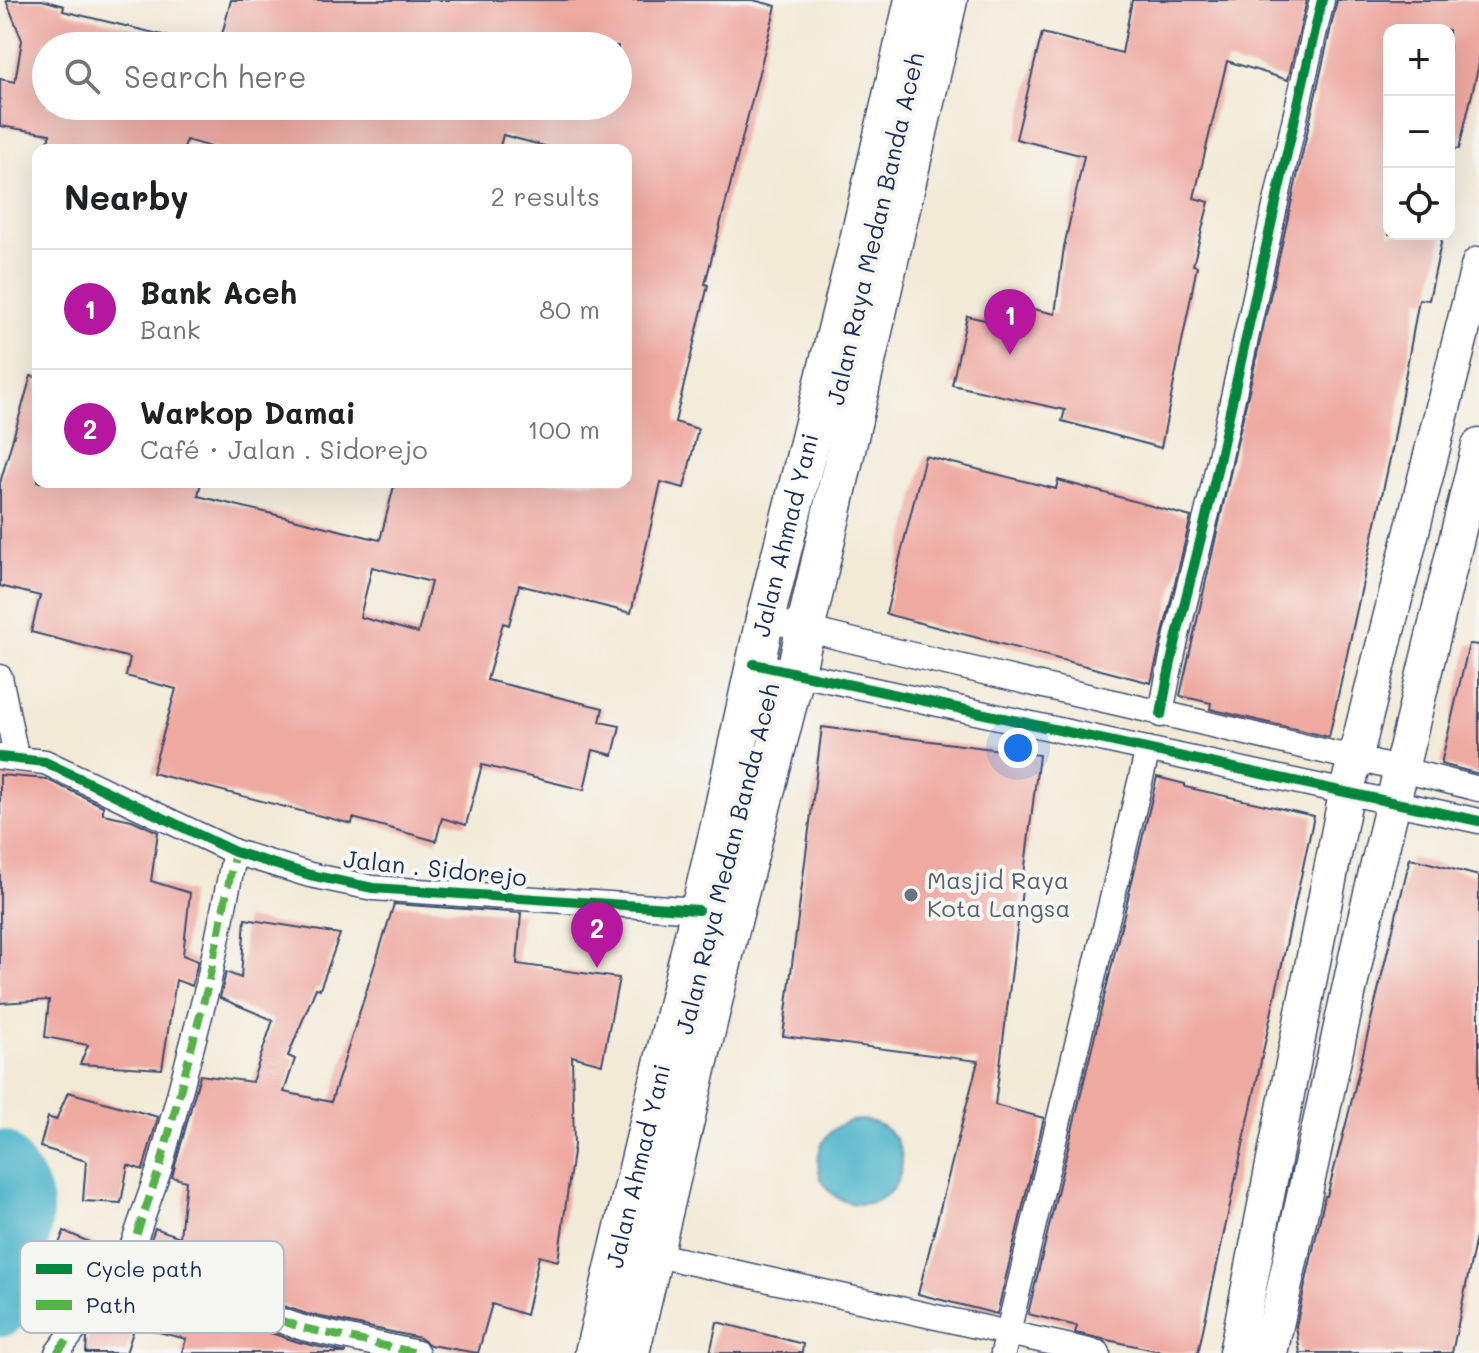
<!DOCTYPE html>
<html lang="en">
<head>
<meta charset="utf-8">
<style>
	:root { --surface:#fff; --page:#f6f6f6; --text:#202124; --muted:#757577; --line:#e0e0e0; --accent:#b5179e }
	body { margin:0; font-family:Mali,sans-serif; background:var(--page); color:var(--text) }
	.controls { position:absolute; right:24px; top:24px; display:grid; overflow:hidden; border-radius:16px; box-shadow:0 8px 32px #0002 }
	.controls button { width:72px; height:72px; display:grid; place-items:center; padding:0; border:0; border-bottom:2px solid var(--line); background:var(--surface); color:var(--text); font:40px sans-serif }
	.you { position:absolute; left:1018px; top:748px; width:28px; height:28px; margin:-20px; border:6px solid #fff; border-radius:50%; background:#1a73e8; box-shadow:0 0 0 12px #1a73e833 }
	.badge { display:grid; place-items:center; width:52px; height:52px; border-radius:50%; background:var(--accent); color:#fff; font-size:26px; font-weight:700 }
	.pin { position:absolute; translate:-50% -66px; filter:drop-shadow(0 2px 4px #0008) }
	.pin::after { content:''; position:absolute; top:42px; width:28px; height:24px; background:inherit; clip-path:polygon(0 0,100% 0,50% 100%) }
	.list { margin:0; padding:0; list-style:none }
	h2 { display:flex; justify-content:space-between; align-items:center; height:104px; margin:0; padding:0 32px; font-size:34px }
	h2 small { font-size:26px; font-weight:400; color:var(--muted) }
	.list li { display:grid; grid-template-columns:52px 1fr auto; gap:24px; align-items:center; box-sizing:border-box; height:120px; padding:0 32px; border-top:2px solid var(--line) }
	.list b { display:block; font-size:30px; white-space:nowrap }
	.list p { margin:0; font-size:26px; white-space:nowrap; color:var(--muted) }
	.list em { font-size:26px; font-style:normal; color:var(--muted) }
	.icon { flex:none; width:44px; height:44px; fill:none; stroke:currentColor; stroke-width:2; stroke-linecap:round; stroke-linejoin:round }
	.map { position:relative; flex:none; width:1479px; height:1353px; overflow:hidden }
	.search { position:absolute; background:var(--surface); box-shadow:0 8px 32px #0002; left:32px; top:32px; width:600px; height:88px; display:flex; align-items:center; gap:20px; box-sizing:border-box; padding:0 28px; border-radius:44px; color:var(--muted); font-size:30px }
	.panel { position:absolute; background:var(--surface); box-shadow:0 8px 32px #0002; left:32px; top:144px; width:600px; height:344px; border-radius:16px }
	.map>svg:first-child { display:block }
	.water { fill:#4bb3c9; stroke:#337194; stroke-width:2 }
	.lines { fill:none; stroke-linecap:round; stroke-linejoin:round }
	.river { stroke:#4bb3c9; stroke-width:56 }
	.building { fill:#eea9a0; fill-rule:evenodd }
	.minor-casing { stroke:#3b4b70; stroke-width:27 }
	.secondary-casing { stroke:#3b4b70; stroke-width:37 }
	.primary-casing { stroke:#3b4b70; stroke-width:41 }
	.minor { stroke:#fff; stroke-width:24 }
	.secondary { stroke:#fff; stroke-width:34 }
	.primary { stroke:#fff; stroke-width:38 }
	.quiet { stroke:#55b248; stroke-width:8; stroke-dasharray:16 8; stroke-linecap:butt }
	.cycleway-casing { stroke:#f6f6f2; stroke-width:15 }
	.cycleway { stroke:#00873e; stroke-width:10 }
	.worship-dot { fill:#6b7280; stroke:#f6f6f2; stroke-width:3 }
	.labels { text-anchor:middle; stroke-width:8; stroke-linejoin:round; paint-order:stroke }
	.street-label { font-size:24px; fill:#1b2f5e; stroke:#f6f6f2 }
	.worship-label { font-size:24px; fill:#5b616d; stroke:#f6f6f2; text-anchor:start }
	.key { fill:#f6f6f2; stroke:#b4bac6; stroke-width:2 }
	.key-label { font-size:22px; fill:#1b2f5e }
</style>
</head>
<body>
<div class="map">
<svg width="1479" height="1353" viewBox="0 0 1479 1353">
	<rect width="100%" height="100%" fill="#f6f6f2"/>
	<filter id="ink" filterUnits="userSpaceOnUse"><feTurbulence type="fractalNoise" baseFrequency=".0125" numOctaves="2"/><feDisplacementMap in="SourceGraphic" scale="16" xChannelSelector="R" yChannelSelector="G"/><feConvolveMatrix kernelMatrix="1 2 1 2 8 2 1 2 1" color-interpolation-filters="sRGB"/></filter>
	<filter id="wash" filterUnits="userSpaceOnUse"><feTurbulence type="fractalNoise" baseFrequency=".006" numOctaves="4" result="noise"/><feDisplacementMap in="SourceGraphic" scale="32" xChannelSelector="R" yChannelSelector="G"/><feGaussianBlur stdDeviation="1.8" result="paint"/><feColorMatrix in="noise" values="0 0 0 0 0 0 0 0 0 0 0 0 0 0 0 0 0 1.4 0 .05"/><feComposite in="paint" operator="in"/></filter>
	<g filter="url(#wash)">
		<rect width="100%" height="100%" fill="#f2ead7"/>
		<path class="water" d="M818 1162a42 42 0 1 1 84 0a42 42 0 1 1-84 0Z"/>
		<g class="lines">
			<path class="river" d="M0,1158c10,14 25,33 25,51 0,22 -15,81 -25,100"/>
		</g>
		<g id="blocks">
			<path class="building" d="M6,0h36l22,6 -1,5 104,25 -1,10h-120v60h572v-60h-399l12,-46h522l23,6 -71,278 3,1 -33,137 23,7 -14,59 -23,-6 -30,131 -112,-28 -10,40 -6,-2 -16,57 116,28 -3,14 20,4 -7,29 -20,-5 -9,40 -102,-25 -16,60 -24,-7 -6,23 -83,-23 -1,6 -200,-51 24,-84 -50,-13 4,-18 -99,-26 9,-36 -40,-10v-103l31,-107 7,1v105h163l-3,14 182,44 15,-58h231v-332h-66l-57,-15 -4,15h-277l-36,-10 -2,10h-138l4,-16 -50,-8v-47l15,3 7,-42zM372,567l59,15 -13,51 -58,-16z
				M1132,0h175l-19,80 -61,-19 -33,137 15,4 -16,63 4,1 -36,182 -99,-27 3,-11 -113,-25 15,-69 44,10 5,-21 39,9 9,-67 20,-91 -68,-17 26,-106 80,20z
				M1337,0h142v64l-20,85 -10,-1v-118h-60v204h54l-14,66 -10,-1 -26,146 -64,292 -119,-28 1,-6 -31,-7z
				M925,456l131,33 2,-9 133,37 -40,166 -265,-69z
				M1469,644l10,1v129l-38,-10z
				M822,727l217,28 -44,350 49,13 -47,196 -79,-20 60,-233 -195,-25z
				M0,775l46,4 57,27v8l29,6 26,12 -7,49 39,12 -7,62 15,6 -6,25 -16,-6 -14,89 -82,-5 8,-19 -43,-8 4,-37 -49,3z
				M1157,777l28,7v3l129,29 -116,537h-30l-93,-20 2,-7 -49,-12z
				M1410,858l69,18v347l-27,130h-152l-4,-27 29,-130h2l21,-80z
				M394,904l127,9 -4,51 102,14 -17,86 -30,-8 2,89 -16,116 -19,-5 -13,59 -34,-11 -14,49 -48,-8 -10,-7 -113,-24 -163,-55 11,-31 25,9 6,-56 -14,-4 28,-102 52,7 21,-62 -53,-22 6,-26 15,6 4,-59 95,15 -20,55 -4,-1 -28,68 7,3 -11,33 47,10z
				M68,1092l90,25 -15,53 -15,-5 -7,38 -38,-2 3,-40 -46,-14 8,-30 8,3z
				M64,1231l50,22 -33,43 -35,-19z
				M127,1285l171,57 49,11h-165l4,-14 -51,-13 -9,27h-40l1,-15z
				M717,1322l86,22 -1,9h-92z"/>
		</g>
	</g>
	<g filter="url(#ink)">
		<use href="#blocks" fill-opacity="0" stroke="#3b4b70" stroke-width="2"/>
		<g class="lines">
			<defs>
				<path id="minor" d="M765,619c237,60 477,110 714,170
					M754,664l725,157
					M0,677l16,79
					M1161,715c14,-86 40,-169 58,-254 34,-154 67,-308 103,-461
					M0,757l45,5 190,90 75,23 63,13 325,22
					M639,1251l459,102
					M122,1267l181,61 114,25
					M57,1353l71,-94 32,-92 48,-182 27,-133
					M1003,1353l145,-604"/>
				<path id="secondary" d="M1236,1353l110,-559 133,-530
					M1270,1353l91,-418 118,-489"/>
				<g id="primary">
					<path id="s1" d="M594,1353l125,-523 46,-211 91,-365 58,-254"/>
					<path d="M630,1353l100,-424 65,-254 153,-675"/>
				</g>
			</defs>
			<use href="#minor" class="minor-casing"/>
			<use href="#secondary" class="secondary-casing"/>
			<use href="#primary" class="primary-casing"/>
			<use href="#minor" class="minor"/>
			<use href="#secondary" class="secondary"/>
			<use href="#primary" class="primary"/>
			<path class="quiet" d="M122,1267l181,61 114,25
				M57,1353l71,-94 32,-92 48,-182 27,-133"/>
			<defs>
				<path id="cycleway" d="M754,664l725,157
					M1161,715c14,-86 40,-169 58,-254 34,-154 67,-308 103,-461
					M0,757l45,5 190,90 75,23 63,13 325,22"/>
			</defs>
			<use href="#cycleway" class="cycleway-casing"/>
			<use href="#cycleway" class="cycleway"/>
		</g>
	</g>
	<circle class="worship-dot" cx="911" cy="895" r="8"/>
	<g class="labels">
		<g class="street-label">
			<text transform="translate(876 229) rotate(-77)" y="8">Jalan Raya Medan Banda Aceh</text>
			<text dy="8" stroke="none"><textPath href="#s1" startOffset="840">Jalan Ahmad Yani</textPath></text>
			<text transform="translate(728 859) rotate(-76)" y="8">Jalan Raya Medan Banda Aceh</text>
			<text transform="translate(435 869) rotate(6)" y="8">Jalan . Sidorejo</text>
			<text dy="8" stroke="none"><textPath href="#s1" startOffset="192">Jalan Ahmad Yani</textPath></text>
		</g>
		<g class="worship-label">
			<text x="927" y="889">Masjid Raya<tspan x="927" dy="28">Kota Langsa</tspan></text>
		</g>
	</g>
	<rect x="20" y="1241" width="264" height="92" rx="12" class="key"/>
	<rect x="36" y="1264" width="36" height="10" fill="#00873e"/>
	<rect x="36" y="1300" width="36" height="10" fill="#55b248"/>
	<g class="key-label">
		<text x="86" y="1277">Cycle path</text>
		<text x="86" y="1313">Path</text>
	</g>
</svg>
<div class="controls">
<button>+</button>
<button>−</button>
<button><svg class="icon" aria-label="locate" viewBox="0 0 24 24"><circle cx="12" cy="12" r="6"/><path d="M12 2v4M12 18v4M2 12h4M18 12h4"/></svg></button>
</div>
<div class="you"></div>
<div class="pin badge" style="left:1010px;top:355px">1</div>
<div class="pin badge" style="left:597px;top:968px">2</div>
<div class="search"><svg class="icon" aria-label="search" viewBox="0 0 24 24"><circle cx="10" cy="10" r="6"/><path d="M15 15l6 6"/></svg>Search here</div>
<section class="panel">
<h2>Nearby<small>2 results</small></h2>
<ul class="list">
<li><span class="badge">1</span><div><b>Bank Aceh</b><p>Bank</p></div><em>80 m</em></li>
<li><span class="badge">2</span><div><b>Warkop Damai</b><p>Café · Jalan . Sidorejo</p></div><em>100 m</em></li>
</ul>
</section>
</div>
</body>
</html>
